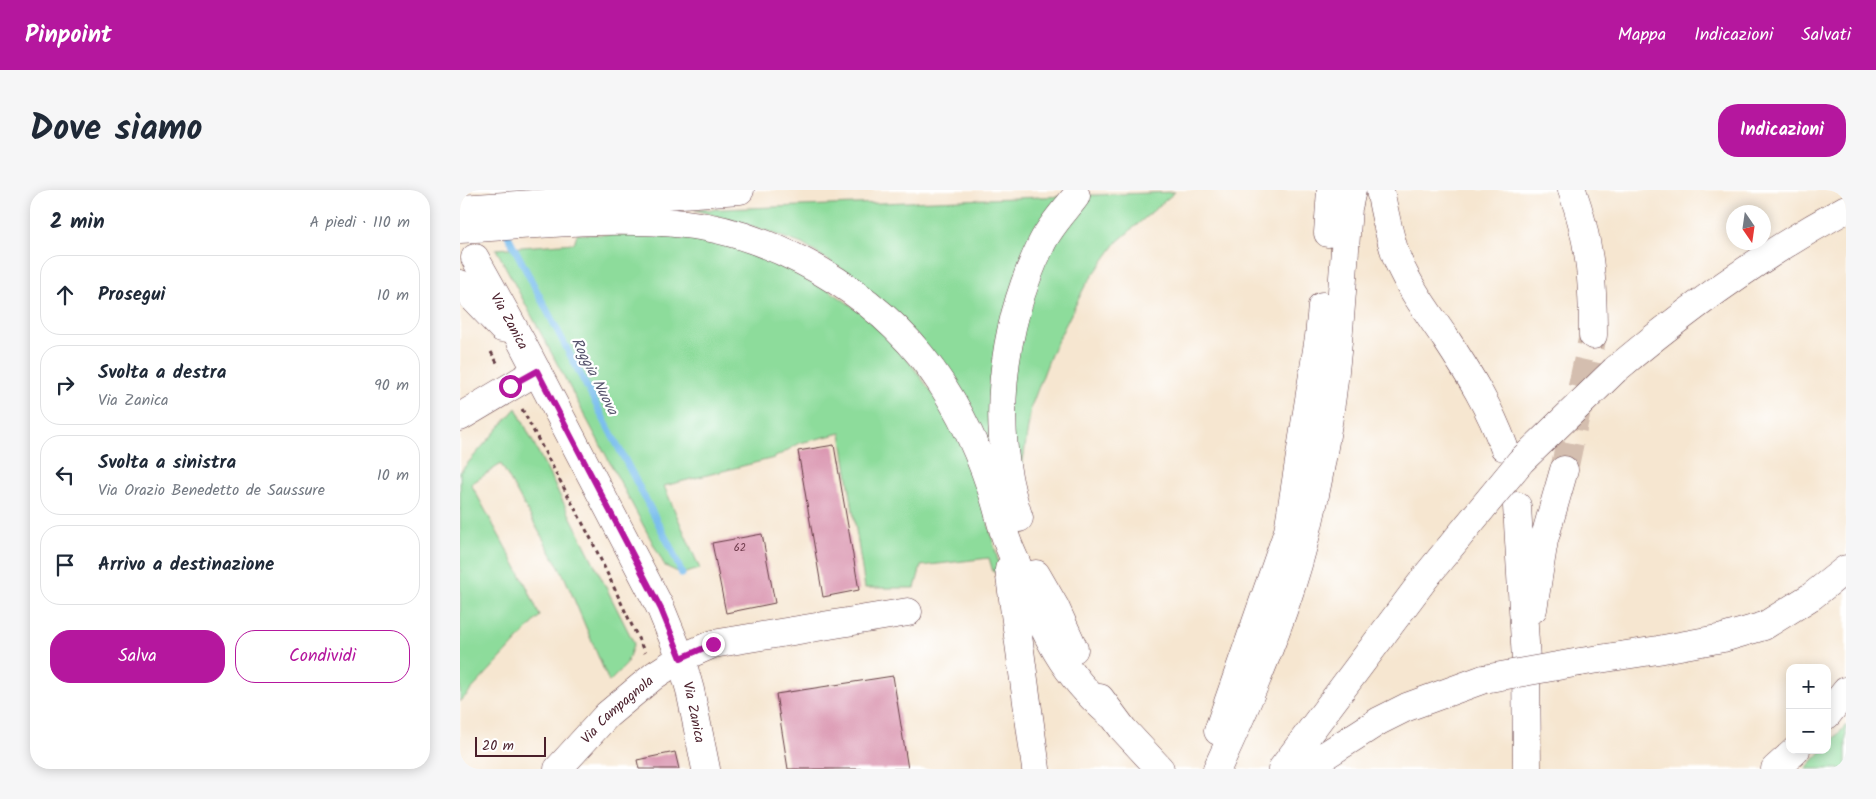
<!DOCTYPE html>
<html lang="it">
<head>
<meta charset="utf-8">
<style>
	:root { --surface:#fff; --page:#f6f6f7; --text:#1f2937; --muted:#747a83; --line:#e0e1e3; --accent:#b5179e }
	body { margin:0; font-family:Kalam,sans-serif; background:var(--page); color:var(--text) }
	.controls { position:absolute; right:15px; bottom:15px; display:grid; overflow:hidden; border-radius:10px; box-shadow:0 2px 12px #0003 }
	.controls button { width:45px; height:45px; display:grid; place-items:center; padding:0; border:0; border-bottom:1px solid var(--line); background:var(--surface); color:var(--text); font:25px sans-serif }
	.compass { position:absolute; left:1266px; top:15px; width:45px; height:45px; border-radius:50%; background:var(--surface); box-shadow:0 2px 12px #0003; rotate:167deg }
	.scale { position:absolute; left:15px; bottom:12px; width:71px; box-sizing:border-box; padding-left:5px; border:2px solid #4a1f2b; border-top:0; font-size:14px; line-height:18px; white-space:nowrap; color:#4a1f2b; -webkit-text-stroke:4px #fff; paint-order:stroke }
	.stop { position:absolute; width:15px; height:15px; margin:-11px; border:4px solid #b5179e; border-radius:50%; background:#fff }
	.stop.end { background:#b5179e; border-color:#fff; box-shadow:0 1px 5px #0008 }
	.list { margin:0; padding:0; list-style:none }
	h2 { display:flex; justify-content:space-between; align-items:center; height:65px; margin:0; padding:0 20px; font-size:21px }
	h2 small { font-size:16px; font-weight:400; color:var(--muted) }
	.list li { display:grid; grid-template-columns:32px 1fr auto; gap:15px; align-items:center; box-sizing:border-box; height:80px; margin:0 10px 10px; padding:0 10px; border:1px solid var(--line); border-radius:20px }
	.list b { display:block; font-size:19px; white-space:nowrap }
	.list p { margin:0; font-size:16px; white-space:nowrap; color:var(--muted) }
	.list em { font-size:16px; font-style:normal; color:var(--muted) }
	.actions { display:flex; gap:10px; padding:15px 20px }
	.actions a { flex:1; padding:11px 0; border:1px solid var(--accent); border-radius:20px; text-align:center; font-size:18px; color:var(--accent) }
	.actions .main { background:var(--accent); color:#fff }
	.icon { flex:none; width:28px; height:28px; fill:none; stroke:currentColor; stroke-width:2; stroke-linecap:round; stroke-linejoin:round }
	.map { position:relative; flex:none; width:1386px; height:579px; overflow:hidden; border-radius:20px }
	header { display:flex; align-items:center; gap:30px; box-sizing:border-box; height:70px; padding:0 25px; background:var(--accent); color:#fff }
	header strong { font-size:24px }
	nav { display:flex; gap:28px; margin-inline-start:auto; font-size:18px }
	.intro { display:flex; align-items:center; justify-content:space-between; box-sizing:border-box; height:120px; padding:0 30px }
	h1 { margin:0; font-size:35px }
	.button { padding:12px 22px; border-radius:20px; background:var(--accent); color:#fff; font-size:18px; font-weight:700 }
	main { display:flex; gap:30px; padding:0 30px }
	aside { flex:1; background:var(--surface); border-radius:20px; box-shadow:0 2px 12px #0003 }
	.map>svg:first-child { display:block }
	.green { fill:#8ddc9b; stroke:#6c7e63 }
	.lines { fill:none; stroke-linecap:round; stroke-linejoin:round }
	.stream { stroke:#76bced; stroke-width:7 }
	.building { fill:#d88fab }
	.highway-tunnel { stroke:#d4beaf; stroke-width:28; stroke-dasharray:28 14; stroke-linecap:butt }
	.minor-casing { stroke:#643d44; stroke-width:29 }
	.major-casing { stroke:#643d44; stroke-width:29 }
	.highway-casing { stroke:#643d44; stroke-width:29 }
	.path { stroke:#643d44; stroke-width:3; stroke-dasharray:4 4; stroke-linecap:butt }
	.minor { stroke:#fff; stroke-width:28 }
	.major { stroke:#fff; stroke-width:28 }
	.highway { stroke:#fff; stroke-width:28 }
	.highway-bridge-casing { stroke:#643d44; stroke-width:29; stroke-linecap:butt }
	.highway-bridge { stroke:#fff; stroke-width:28 }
	.route { stroke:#b5179e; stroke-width:6 }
	.labels { text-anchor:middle; stroke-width:4.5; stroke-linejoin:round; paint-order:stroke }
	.number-label { font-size:11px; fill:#6e3b4b }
	.street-label { font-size:14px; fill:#4a1f2b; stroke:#fff }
	.water-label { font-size:15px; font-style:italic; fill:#59566f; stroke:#fff }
</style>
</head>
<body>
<header>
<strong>Pinpoint</strong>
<nav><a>Mappa</a><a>Indicazioni</a><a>Salvati</a></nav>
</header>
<div class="intro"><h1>Dove siamo</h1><a class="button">Indicazioni</a></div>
<main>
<aside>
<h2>2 min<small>A piedi · 110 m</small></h2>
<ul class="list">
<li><svg class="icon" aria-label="ahead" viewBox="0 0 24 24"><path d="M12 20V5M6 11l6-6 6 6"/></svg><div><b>Prosegui</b></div><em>10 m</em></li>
<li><svg class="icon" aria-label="right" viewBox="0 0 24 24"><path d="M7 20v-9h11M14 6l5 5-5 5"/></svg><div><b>Svolta a destra</b><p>Via Zanica</p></div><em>90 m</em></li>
<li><svg class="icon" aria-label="left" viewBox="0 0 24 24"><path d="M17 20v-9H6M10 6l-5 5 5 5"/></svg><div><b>Svolta a sinistra</b><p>Via Orazio Benedetto de Saussure</p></div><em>10 m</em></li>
<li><svg class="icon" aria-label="arrive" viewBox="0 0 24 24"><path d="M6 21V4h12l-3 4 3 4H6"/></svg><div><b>Arrivo a destinazione</b></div></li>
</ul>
<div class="actions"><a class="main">Salva</a><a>Condividi</a></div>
</aside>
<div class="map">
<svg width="1386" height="579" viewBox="0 0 1386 579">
	<rect width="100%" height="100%" fill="#fff"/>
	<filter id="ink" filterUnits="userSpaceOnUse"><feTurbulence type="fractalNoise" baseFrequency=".02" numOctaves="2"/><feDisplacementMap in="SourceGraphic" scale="10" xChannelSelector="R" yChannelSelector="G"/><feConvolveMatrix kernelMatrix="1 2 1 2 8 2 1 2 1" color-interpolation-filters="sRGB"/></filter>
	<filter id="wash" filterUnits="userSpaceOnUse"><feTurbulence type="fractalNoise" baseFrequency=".0096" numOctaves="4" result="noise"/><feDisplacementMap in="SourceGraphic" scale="20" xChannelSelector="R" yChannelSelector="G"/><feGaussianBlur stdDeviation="1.12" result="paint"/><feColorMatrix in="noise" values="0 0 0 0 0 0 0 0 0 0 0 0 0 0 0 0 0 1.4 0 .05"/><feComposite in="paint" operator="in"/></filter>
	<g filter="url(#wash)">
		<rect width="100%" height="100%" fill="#f6e6d0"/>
		<path class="green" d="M715,2l-58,50 -32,44 -33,66 -21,55 -14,95 -175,-233 -40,-25 -50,-18 -57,-16z
			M117,44l137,3 55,22 47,22 49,34 37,37 31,42 30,53 22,64 16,61h-8l-4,-14 -68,8 -6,22h-50l-24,-155 -41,10 -26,15 -110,28 36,83 -18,5 -17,-8 -169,-317 78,-6z
			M56,218l118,235 -8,22 -17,17 -44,-104 -64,-114 -30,20 55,101 14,31 -80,86v-230z
			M1386,535v44h-41l18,-19h4v-4z"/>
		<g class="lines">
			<path class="stream" d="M46,42l165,316 11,26"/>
		</g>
		<g id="blocks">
			<path class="building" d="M374,255l25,145 -36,7 -25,-146z
				M302,344l13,69 -49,10 -14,-70z
				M433,486l15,93h-120l-12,-75z
				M215,562l4,17h-40l-2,-9z"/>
		</g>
	</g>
	<g filter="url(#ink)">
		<use href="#blocks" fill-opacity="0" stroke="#643d44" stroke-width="1"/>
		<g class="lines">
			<path class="highway-tunnel" d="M1104,280l29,-135"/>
			<defs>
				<path id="minor" d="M0,227l77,-46
					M221,468l32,-14 195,-32"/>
				<g id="major">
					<path id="s1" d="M15,68l46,83 140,268 20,49 9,32 16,79"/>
					<path d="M0,94l42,44"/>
					<path id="s2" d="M98,579l49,-54 48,-40 26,-17"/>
				</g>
				<path id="highway" d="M920,0c5,24 9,48 18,71 12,28 31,53 48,78 23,35 44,69 58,108
					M1112,0c18,51 21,91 21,145
					M0,19l280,-19
					M0,39c74,-4 151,-13 225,-5 41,4 80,18 117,37 99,51 155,125 190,230 5,14 8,30 13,44 4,14 12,28 17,42 24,58 39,95 88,137
					M868,43l3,-43
					M1155,180c72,-61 148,-116 231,-161
					M1057,316l9,154 1,109
					M559,328c-30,-87 -18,-191 22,-273 8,-18 24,-34 35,-49
					M549,379l27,200
					M576,384l19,33 19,42
					M1073,419l11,-69 20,-70
					M1120,472l78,-12 65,-12 41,-12 48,-30 34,-27
					M640,508l23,31 37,40
					M1367,525l19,-24
					M758,541l70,-200 31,-194 3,-31
					M757,579c28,-60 55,-122 75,-185 15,-46 25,-95 33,-143 14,-77 17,-156 23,-233l4,-18
					M822,579l146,-195
					M844,579l75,-48 28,-14 77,-28
					M1315,579l21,-19"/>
			</defs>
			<use href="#minor" class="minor-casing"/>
			<use href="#major" class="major-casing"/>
			<use href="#highway" class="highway-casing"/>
			<path class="path" d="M31,162l8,14
				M62,219l69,130 54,114"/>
			<use href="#minor" class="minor"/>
			<use href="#major" class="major"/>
			<use href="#highway" class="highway"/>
			<defs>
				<path id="highway-bridge" d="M968,384l93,-113 94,-91
					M1024,489l96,-17"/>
			</defs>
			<use href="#highway-bridge" class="highway-bridge-casing"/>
			<use href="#highway-bridge" class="highway-bridge"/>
		</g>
	</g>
	<g class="lines" filter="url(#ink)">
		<path class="route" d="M50,196l27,-15 124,238 20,49 32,-14"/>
	</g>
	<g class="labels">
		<g class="number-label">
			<text x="280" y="361">62</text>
		</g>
		<g class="street-label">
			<text dy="5" stroke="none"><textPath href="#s1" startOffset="72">Via Zanica</textPath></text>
			<text dy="5" stroke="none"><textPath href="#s2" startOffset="84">Via Campagnola</textPath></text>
			<text dy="5" stroke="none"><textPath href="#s1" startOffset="506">Via Zanica</textPath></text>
		</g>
		<g class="water-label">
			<text transform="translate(135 186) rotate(63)" y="5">Roggia Nuova</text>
		</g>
	</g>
</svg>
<div class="controls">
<button>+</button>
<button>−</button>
</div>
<svg class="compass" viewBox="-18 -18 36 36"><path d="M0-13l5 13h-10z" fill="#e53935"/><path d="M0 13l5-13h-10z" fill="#747a83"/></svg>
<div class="scale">20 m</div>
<div class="stop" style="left:50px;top:196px"></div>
<div class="stop end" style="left:253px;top:454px"></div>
</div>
</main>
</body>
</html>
